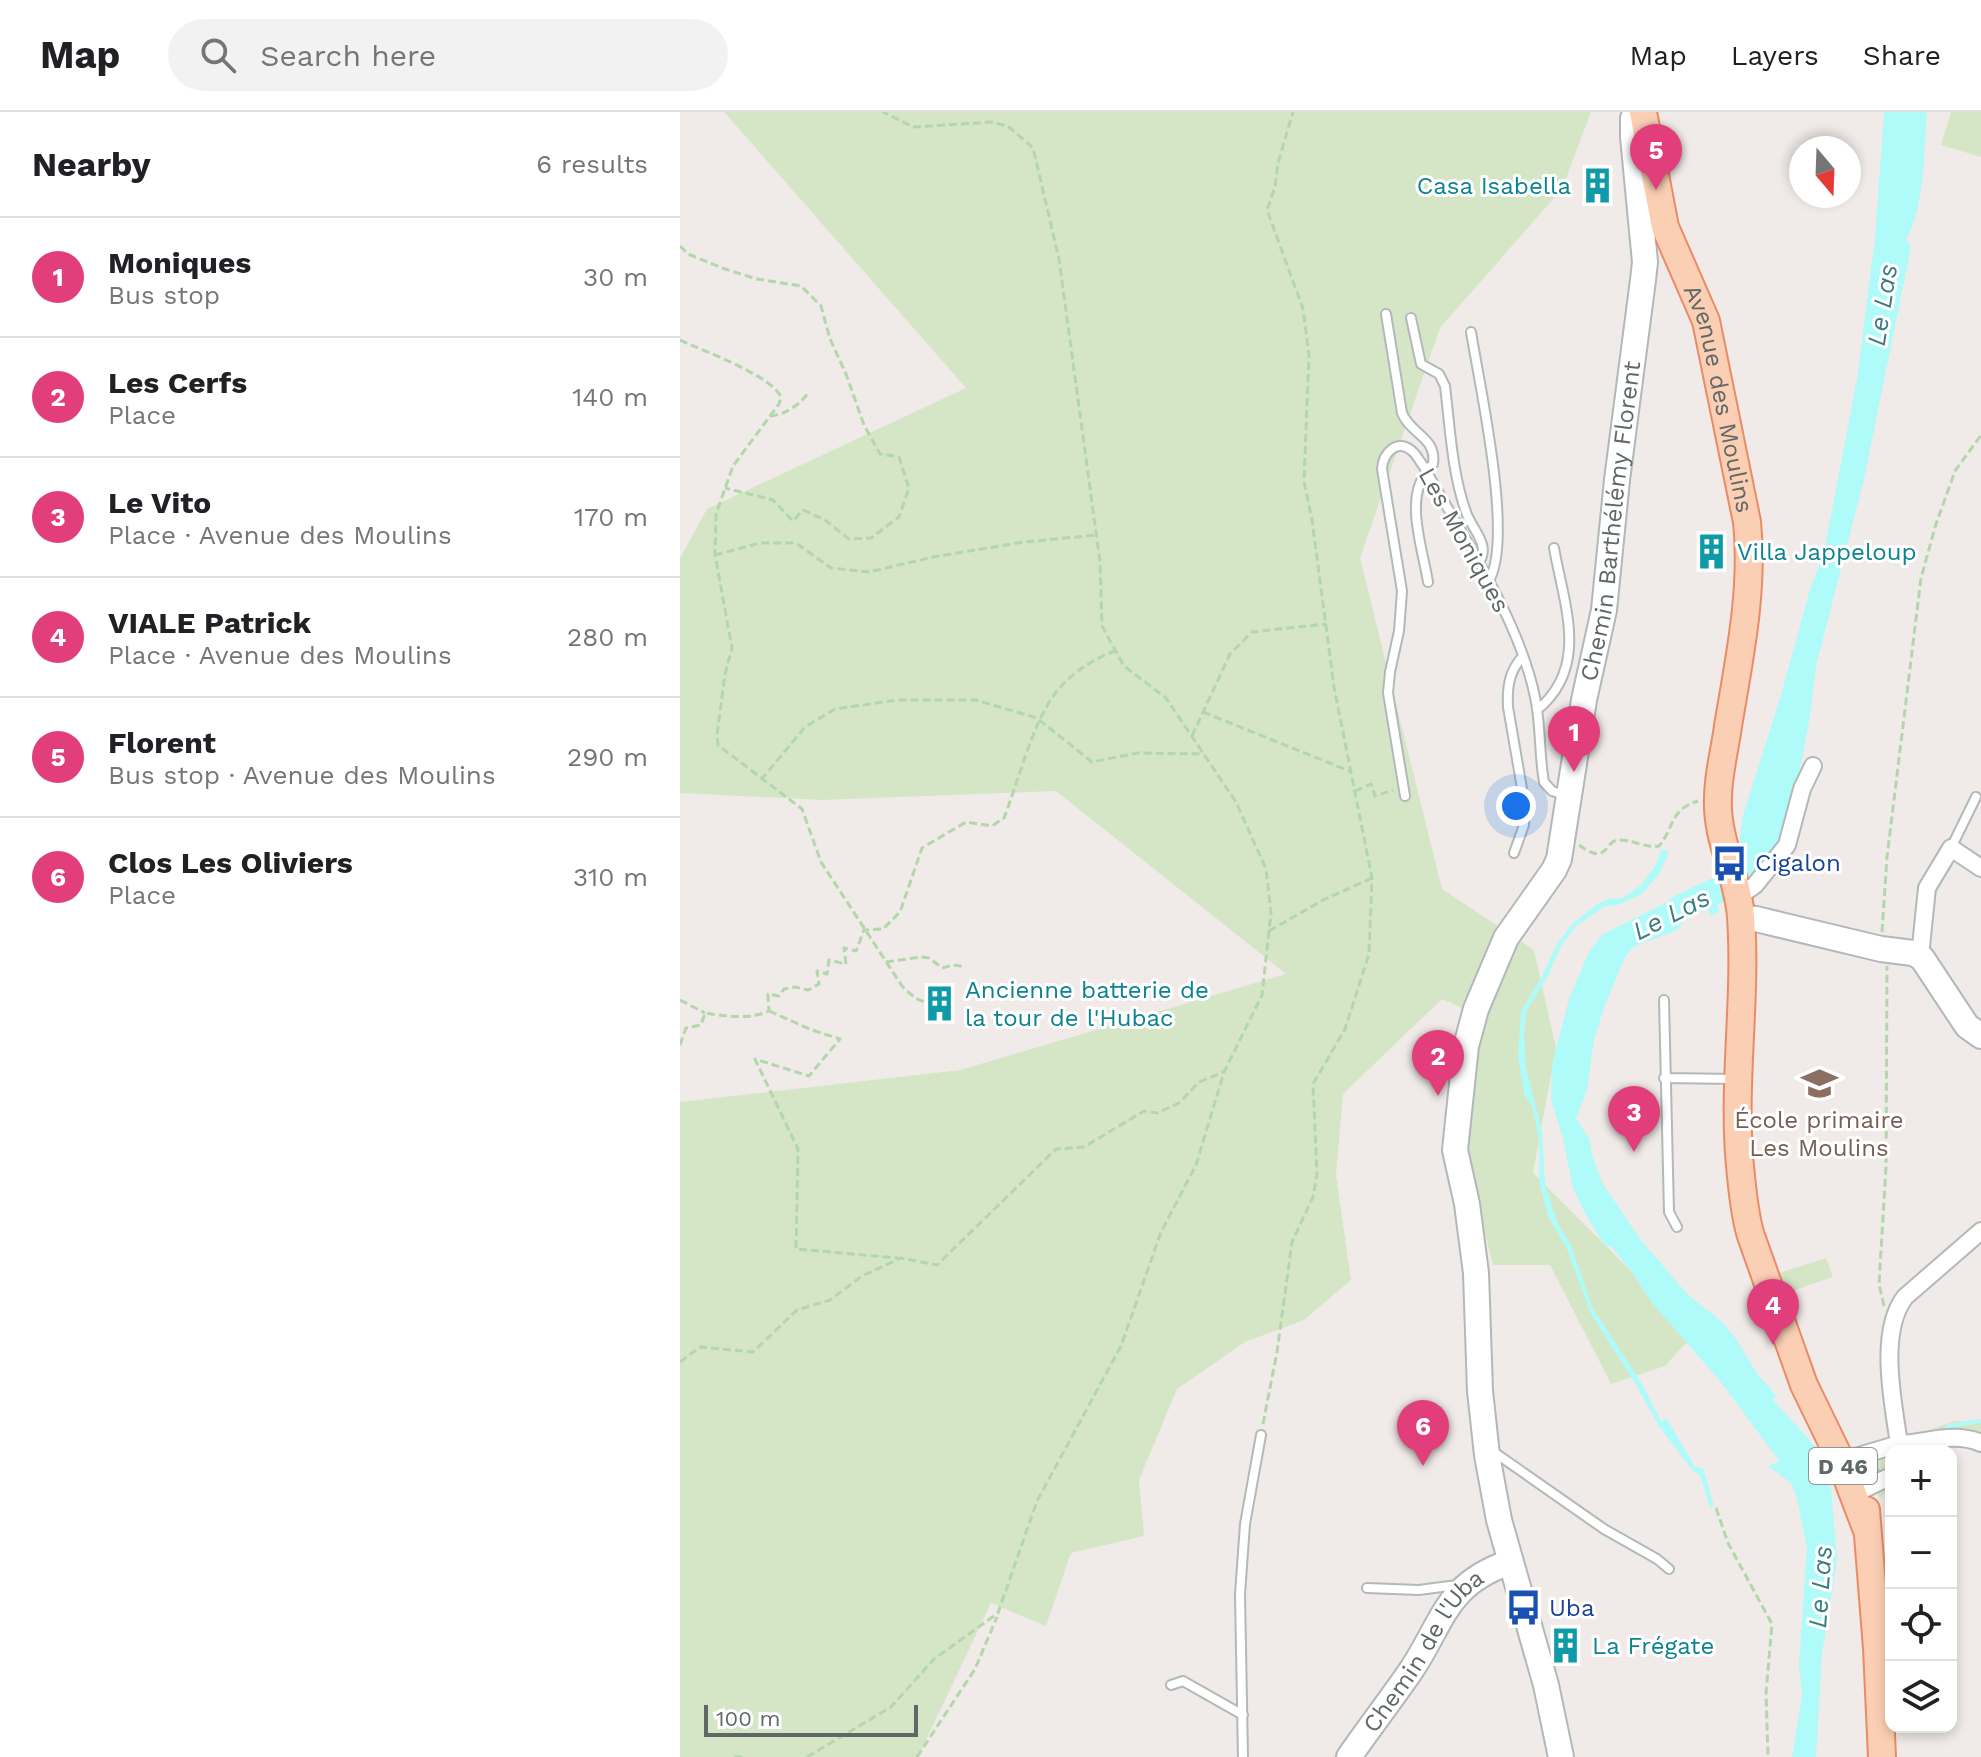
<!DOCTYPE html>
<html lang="en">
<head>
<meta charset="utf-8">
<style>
	:root { --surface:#fff; --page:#f2f2f2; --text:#202124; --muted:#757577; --line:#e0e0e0; --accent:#e13e7b }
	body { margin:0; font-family:"Work Sans",sans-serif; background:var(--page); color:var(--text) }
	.controls { position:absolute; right:24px; bottom:24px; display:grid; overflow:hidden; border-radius:16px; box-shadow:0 4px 12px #0003 }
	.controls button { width:72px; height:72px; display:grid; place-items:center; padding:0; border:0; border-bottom:2px solid var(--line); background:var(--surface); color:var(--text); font:40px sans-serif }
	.compass { position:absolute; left:1109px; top:24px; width:72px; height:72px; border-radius:50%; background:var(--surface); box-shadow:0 4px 12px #0003; rotate:161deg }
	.scale { position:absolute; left:24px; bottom:20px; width:214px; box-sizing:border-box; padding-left:8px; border:4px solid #5f6767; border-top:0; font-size:22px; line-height:28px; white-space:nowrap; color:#5f6767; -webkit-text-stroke:6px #fff; paint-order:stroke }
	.you { position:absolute; left:836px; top:694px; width:28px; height:28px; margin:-20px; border:6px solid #fff; border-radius:50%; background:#1a73e8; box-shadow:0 0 0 12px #1a73e833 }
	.badge { display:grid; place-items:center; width:52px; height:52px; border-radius:50%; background:var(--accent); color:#fff; font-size:26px; font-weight:700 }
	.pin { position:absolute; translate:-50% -66px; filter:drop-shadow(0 2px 4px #0008) }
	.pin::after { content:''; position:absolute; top:42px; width:28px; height:24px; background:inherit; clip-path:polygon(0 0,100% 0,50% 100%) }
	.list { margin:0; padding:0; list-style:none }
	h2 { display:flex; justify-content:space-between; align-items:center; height:104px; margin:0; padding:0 32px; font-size:34px }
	h2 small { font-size:26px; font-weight:400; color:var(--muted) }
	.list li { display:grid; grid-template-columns:52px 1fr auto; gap:24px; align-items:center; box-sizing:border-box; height:120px; padding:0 32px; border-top:2px solid var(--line) }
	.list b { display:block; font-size:30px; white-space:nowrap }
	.list p { margin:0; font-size:26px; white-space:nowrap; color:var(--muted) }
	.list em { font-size:26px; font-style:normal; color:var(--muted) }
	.icon { flex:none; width:44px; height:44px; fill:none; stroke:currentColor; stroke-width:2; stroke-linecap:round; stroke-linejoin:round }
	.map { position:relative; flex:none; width:1301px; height:1645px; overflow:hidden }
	header { display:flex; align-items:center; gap:48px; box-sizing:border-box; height:112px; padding:0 40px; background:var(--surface); border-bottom:2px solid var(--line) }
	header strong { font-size:38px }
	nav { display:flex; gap:44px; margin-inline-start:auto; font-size:28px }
	.search { width:560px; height:72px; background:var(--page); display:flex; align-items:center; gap:20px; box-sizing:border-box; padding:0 28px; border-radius:44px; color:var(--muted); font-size:30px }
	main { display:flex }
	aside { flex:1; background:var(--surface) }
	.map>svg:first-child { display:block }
	.green { fill:#d5e6c7 }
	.water { fill:#aefbf9 }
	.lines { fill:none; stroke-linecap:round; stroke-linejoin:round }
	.stream { stroke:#aefbf9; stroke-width:4 }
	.river { stroke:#aefbf9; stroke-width:26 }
	.lane-casing { stroke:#b3b8b9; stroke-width:12 }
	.street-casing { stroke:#b3b8b9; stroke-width:20 }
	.secondary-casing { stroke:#b2b8b9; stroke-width:28 }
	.primary-casing { stroke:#ea8b67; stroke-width:30 }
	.path { stroke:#b3d7aa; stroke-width:3; stroke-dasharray:8 4; stroke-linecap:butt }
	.lane { stroke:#fff; stroke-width:8 }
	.street { stroke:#fff; stroke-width:16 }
	.secondary { stroke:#fff; stroke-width:24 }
	.primary { stroke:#fbcfb3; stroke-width:26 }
	.labels { text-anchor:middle; stroke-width:6; stroke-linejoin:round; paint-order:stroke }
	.shield { fill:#fff; stroke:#8f9595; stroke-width:2 }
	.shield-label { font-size:22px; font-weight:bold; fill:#5f6767 }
	.culture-label { font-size:24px; fill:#0d838f; stroke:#fff; text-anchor:start }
	.street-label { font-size:24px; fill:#5f6767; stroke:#fff }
	.transit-label { font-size:24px; fill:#164399; stroke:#fff; text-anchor:start }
	.education-label { font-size:24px; fill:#785e54; stroke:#fff }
	.water-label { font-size:26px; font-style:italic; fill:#3a7e82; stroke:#fff }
</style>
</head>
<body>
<header>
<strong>Map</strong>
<div class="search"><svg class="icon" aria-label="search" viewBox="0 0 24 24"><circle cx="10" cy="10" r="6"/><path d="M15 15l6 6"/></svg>Search here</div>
<nav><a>Map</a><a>Layers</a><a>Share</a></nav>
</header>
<main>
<aside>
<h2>Nearby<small>6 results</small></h2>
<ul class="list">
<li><span class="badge">1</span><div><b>Moniques</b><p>Bus stop</p></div><em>30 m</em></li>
<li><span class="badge">2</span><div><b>Les Cerfs</b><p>Place</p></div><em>140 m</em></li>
<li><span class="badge">3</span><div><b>Le Vito</b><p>Place · Avenue des Moulins</p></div><em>170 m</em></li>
<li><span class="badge">4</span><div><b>VIALE Patrick</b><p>Place · Avenue des Moulins</p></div><em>280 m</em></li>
<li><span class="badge">5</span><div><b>Florent</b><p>Bus stop · Avenue des Moulins</p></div><em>290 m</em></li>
<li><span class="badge">6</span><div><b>Clos Les Oliviers</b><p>Place</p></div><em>310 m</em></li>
</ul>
</aside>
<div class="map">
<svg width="1301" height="1645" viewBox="0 0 1301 1645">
	<rect width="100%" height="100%" fill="#f0ebe8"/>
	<path class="green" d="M44,0h867l-29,77 -122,139 -80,230 82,331 92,61 22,98 -23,125 161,161 -29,32 -54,18 -61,-119h-57l-25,-100 -1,-47 18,-100 -43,-19 -99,95 -7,81 15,105 -47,40 -59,22 -68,47 -38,91 5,56 -73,17 -25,73 -55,-23 -73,154h-238v-655l280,-32 326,-96 -230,-183 -234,9 -142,-7v-235l27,-49 259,-121z
		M1271,0h30v45l-40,-12z
		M1146,1146l7,19 -50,17 -7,-20z
		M1275,1309l26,2v29l-16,-6 -33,5h-41v36l-11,11 -16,-46z"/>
	<path class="water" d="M1204,0h43c-3,36 -2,97 -21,127l5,8 -47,232 -48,187 -6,50 -18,95 -8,26 -36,43 -9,-33 3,-28 39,-124 28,-102 15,-41 33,-173 18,-140z
		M982,737l7,3 -10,22 -17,20 -27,12h-10l-30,21 -14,19 -13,30 -22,36 -2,25 2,30 16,64 3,53 13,40 13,21 21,62 49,75 20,39 6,-2 28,48 8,1 11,38 -4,1 -10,-32 -7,-4 -34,-45 -23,-41 -45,-71 -25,-67 -18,-31 -9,-35v-41l-7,-34 -8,-11 -6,-39 3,-45 21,-35 15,-32 15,-20 25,-20 12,-5 14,-1 18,-13 14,-19z
		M1030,769l9,31 -8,3 -4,-7 -21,11 -9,11 -44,17 -8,10 -21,50 -10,33 -7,49 -11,30 13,19 4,21 10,25 37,55 49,57 31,24 14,16 22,36 21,25 -5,2 51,56 2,8 -9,4 4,10 11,11 6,73 -15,92 -6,104h-24l10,-61 -3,-31 8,-118 -11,-52 -5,-12 -23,-17 12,-4 -60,-81 -68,-78 -21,-32 -20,-25h-6l-19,-31 -13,-27 -10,-49 -12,-40 1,-34 17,-66 20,-47 14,-18z"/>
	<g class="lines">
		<path class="stream" d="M1268,1314l33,-5"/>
		<path class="river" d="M1001,795l58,-27 24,-43"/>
		<defs>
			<path id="lane" d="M706,202l16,99c8,21 35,24 31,51l-7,6
				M731,206l10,46 18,10 6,12c5,41 7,87 21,126 6,18 26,33 12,52
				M791,220c8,51 44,210 17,250
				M747,360c-23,26 -4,78 1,110
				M857,598c53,-43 27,-105 17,-162
				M725,684l-17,-103 2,-21 9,-41 3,-40 -20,-122c1,-16 15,-31 30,-18 5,4 8,11 12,16 39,70 95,152 111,230 6,28 4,57 9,85l8,9 13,4
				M1271,736l25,-51
				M834,741l10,-28 1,-19 -17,-99c-1,-20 1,-36 15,-51
				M984,888l5,212 8,15
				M984,966l72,1
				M811,1338l113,79 53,30 12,10
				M1187,1342l10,29
				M687,1476l52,2 38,-5
				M491,1573l12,-4 60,34
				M563,1645l-3,-163 5,-70 16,-89"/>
			<path id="street" d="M1058,785l17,-12 32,-40 15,-56 11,-23
				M1240,844l7,-68 24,-40 30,20
				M1301,1119l-76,66c-27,35 -12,105 -6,147 28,-1 55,-13 82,-1
				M1172,1362l4,10 8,5 27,-13
				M1169,1364l-1,-11 7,-8 44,-13 2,7"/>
			<g id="secondary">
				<path d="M1061,806l15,1 125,30 32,4 9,5 45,68 14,10"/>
				<path id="s1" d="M669,1645c20,-29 41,-56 61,-85 34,-50 34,-87 100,-110"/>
				<path id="s2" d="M881,1645l-15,-72 -47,-165 -12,-65 -7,-64 -4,-118 -9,-69 -12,-54 11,-104 10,-37 30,-71 48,-68 5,-11 25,-159 20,-90 13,-130 26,-200 2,-18 -12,-125v-19l3,-6"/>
			</g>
			<g id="primary">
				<path id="s3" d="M963,0l22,115 41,94 41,201c7,68 -8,138 -19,204 -3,24 -10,48 -10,72 -2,41 20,78 23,119 6,87 -10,173 0,259 2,20 4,41 10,60l53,149 35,72 27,71"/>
				<path d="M1186,1398l11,138 5,109"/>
			</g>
		</defs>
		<use href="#lane" class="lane-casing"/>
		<use href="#street" class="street-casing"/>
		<use href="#secondary" class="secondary-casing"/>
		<use href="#primary" class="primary-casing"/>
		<path class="path" d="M0,134l8,8 37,15 32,10 44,7 20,20 9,33 16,35 18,51 16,29 19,3 10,31 -10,29 -28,21 -22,1 -24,-19 -22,-10 -10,11 -20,-21 -48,-12
			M0,228c23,11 91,35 101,57l-2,7 -46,62 -17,48 -1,41 17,93 -7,26 -8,61 1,10 84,64 19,53 81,124c12,12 20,19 37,16l4,-11
			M90,304c15,-1 32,-12 39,-25
			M35,443l45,-12h36l35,25 38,4 64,-15 91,-15 73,-7
			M523,600l146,59
			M512,624l38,-82 22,-22 74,-8
			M81,668l44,-53 30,-18 62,-9h79l61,18 55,44 46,-9 66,1
			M675,679l16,-7 4,12 18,-6
			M899,733c31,23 24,-7 42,-5 14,1 25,8 38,6 16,-19 10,-36 39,-45
			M589,819l54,-31 49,-22
			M1202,820l5,-75 34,-279 15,-54 19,-53 26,-36
			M206,850l35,-5 8,1 13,10 11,-3 13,2
			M0,888l25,13
			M89,899l43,19 28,9 -31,37 -54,-17 43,90 -2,100 102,9
			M0,933l6,-17 15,-3 4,-12c21,3 44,7 64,-2l-1,-17 11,2 5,-7 11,-2 13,3 11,-6 -2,-13 10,3 2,-14 17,4 -2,-16 12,3 8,-21 19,-1 17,-17 22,-64 44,-26 26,4 12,-8c14,-36 28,-93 50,-123 14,-20 38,-35 60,-44
			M1204,1194l-5,-22 7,-117 1,-201
			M0,1250l20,-15 53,5 44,-42 33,-10 32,-24 39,-18 36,7 119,-116 28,-2 60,-36 13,2 22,-10 20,-21 25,-10
			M583,1312l14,-72 15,-110 21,-45 4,-23 -4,-90 32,-55 24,-75 3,-76 -38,-191 -22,-167 -8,-38 5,-127 -6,-46 -36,-99 8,-23 3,-24 15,-51
			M1036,1396l12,35 44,81 -6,69 2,64
			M54,1645h12
			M127,1645l84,-50 43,-48 64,-46 39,-112 84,-155 40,-114 35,-67 28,-93 38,-77 9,-82 -5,-44 -30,-67 -70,-104 -42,-32 -22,-40 -2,-64 -41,-303 -26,-111 -25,-22 -17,-4 -78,5 -30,-15
			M237,1645l58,-88 22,-52"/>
		<use href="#lane" class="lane"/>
		<use href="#street" class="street"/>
		<use href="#secondary" class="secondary"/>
		<use href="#primary" class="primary"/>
	</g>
	<defs>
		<symbol id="building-bare" viewBox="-9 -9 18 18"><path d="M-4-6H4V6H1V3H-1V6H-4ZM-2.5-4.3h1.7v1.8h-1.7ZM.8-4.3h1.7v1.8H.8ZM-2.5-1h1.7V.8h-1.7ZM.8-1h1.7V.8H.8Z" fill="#0f9aa8" stroke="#fff" stroke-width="2.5" paint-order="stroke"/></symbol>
		<symbol id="bus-bare" viewBox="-9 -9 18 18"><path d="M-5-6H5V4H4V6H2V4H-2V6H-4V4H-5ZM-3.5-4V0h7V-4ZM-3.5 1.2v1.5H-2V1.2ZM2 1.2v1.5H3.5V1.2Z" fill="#1a4fb4" stroke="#fff" stroke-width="2.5" paint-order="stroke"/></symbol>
		<symbol id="school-bare" viewBox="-9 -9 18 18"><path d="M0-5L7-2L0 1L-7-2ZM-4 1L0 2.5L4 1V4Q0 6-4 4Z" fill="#8d6e63" stroke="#fff" stroke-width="2.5" paint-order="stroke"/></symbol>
	</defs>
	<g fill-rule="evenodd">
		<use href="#building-bare" x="892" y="48" width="51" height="51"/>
		<use href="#building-bare" x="1006" y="414" width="51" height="51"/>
		<use href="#bus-bare" x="1024" y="726" width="51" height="51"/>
		<use href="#building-bare" x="234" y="866" width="51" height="51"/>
		<use href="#school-bare" x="1114" y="946" width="51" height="51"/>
		<use href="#bus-bare" x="818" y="1470" width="51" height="51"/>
		<use href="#building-bare" x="860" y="1508" width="51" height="51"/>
	</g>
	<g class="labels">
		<rect class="shield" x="1129" y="1336" width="68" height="36" rx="6"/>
		<g class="shield-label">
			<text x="1163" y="1362">D 46</text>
		</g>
		<g class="culture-label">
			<text x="891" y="82" text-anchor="end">Casa Isabella</text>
			<text x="1057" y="448">Villa Jappeloup</text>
			<text x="285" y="886">Ancienne batterie de<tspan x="285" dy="28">la tour de l'Hubac</tspan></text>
			<text x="912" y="1542">La Frégate</text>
		</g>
		<g class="street-label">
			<text dy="8" stroke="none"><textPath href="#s3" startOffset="298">Avenue des Moulins</textPath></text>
			<text dy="8" stroke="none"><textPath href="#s2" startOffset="1276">Chemin Barthélémy Florent</textPath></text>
			<text transform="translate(784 428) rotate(61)" y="8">Les Moniques</text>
			<text dy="8" stroke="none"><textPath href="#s1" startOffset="130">Chemin de l'Uba</textPath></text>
		</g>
		<g class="transit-label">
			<text x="1075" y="759">Cigalon</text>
			<text x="869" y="1504">Uba</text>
		</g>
		<g class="education-label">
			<text x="1139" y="1016">École primaire<tspan x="1139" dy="28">Les Moulins</tspan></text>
		</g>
		<g class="water-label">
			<text transform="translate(1202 193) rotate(-81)" y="9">Le Las</text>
			<text transform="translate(991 802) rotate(-27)" y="9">Le Las</text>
			<text transform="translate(1140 1475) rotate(-86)" y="9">Le Las</text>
		</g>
	</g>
</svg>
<div class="controls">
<button>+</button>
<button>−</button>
<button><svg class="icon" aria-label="locate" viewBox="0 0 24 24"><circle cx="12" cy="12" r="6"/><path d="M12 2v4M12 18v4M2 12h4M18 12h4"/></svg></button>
<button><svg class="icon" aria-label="layers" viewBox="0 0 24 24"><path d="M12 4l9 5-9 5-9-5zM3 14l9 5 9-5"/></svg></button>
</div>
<svg class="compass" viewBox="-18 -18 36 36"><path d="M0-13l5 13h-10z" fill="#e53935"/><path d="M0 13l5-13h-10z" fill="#757577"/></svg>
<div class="scale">100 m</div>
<div class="you"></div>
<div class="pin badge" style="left:894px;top:660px">1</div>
<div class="pin badge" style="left:758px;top:984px">2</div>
<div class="pin badge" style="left:954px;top:1040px">3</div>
<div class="pin badge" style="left:1093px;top:1233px">4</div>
<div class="pin badge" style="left:976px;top:78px">5</div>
<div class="pin badge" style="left:743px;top:1354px">6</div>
</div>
</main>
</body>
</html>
